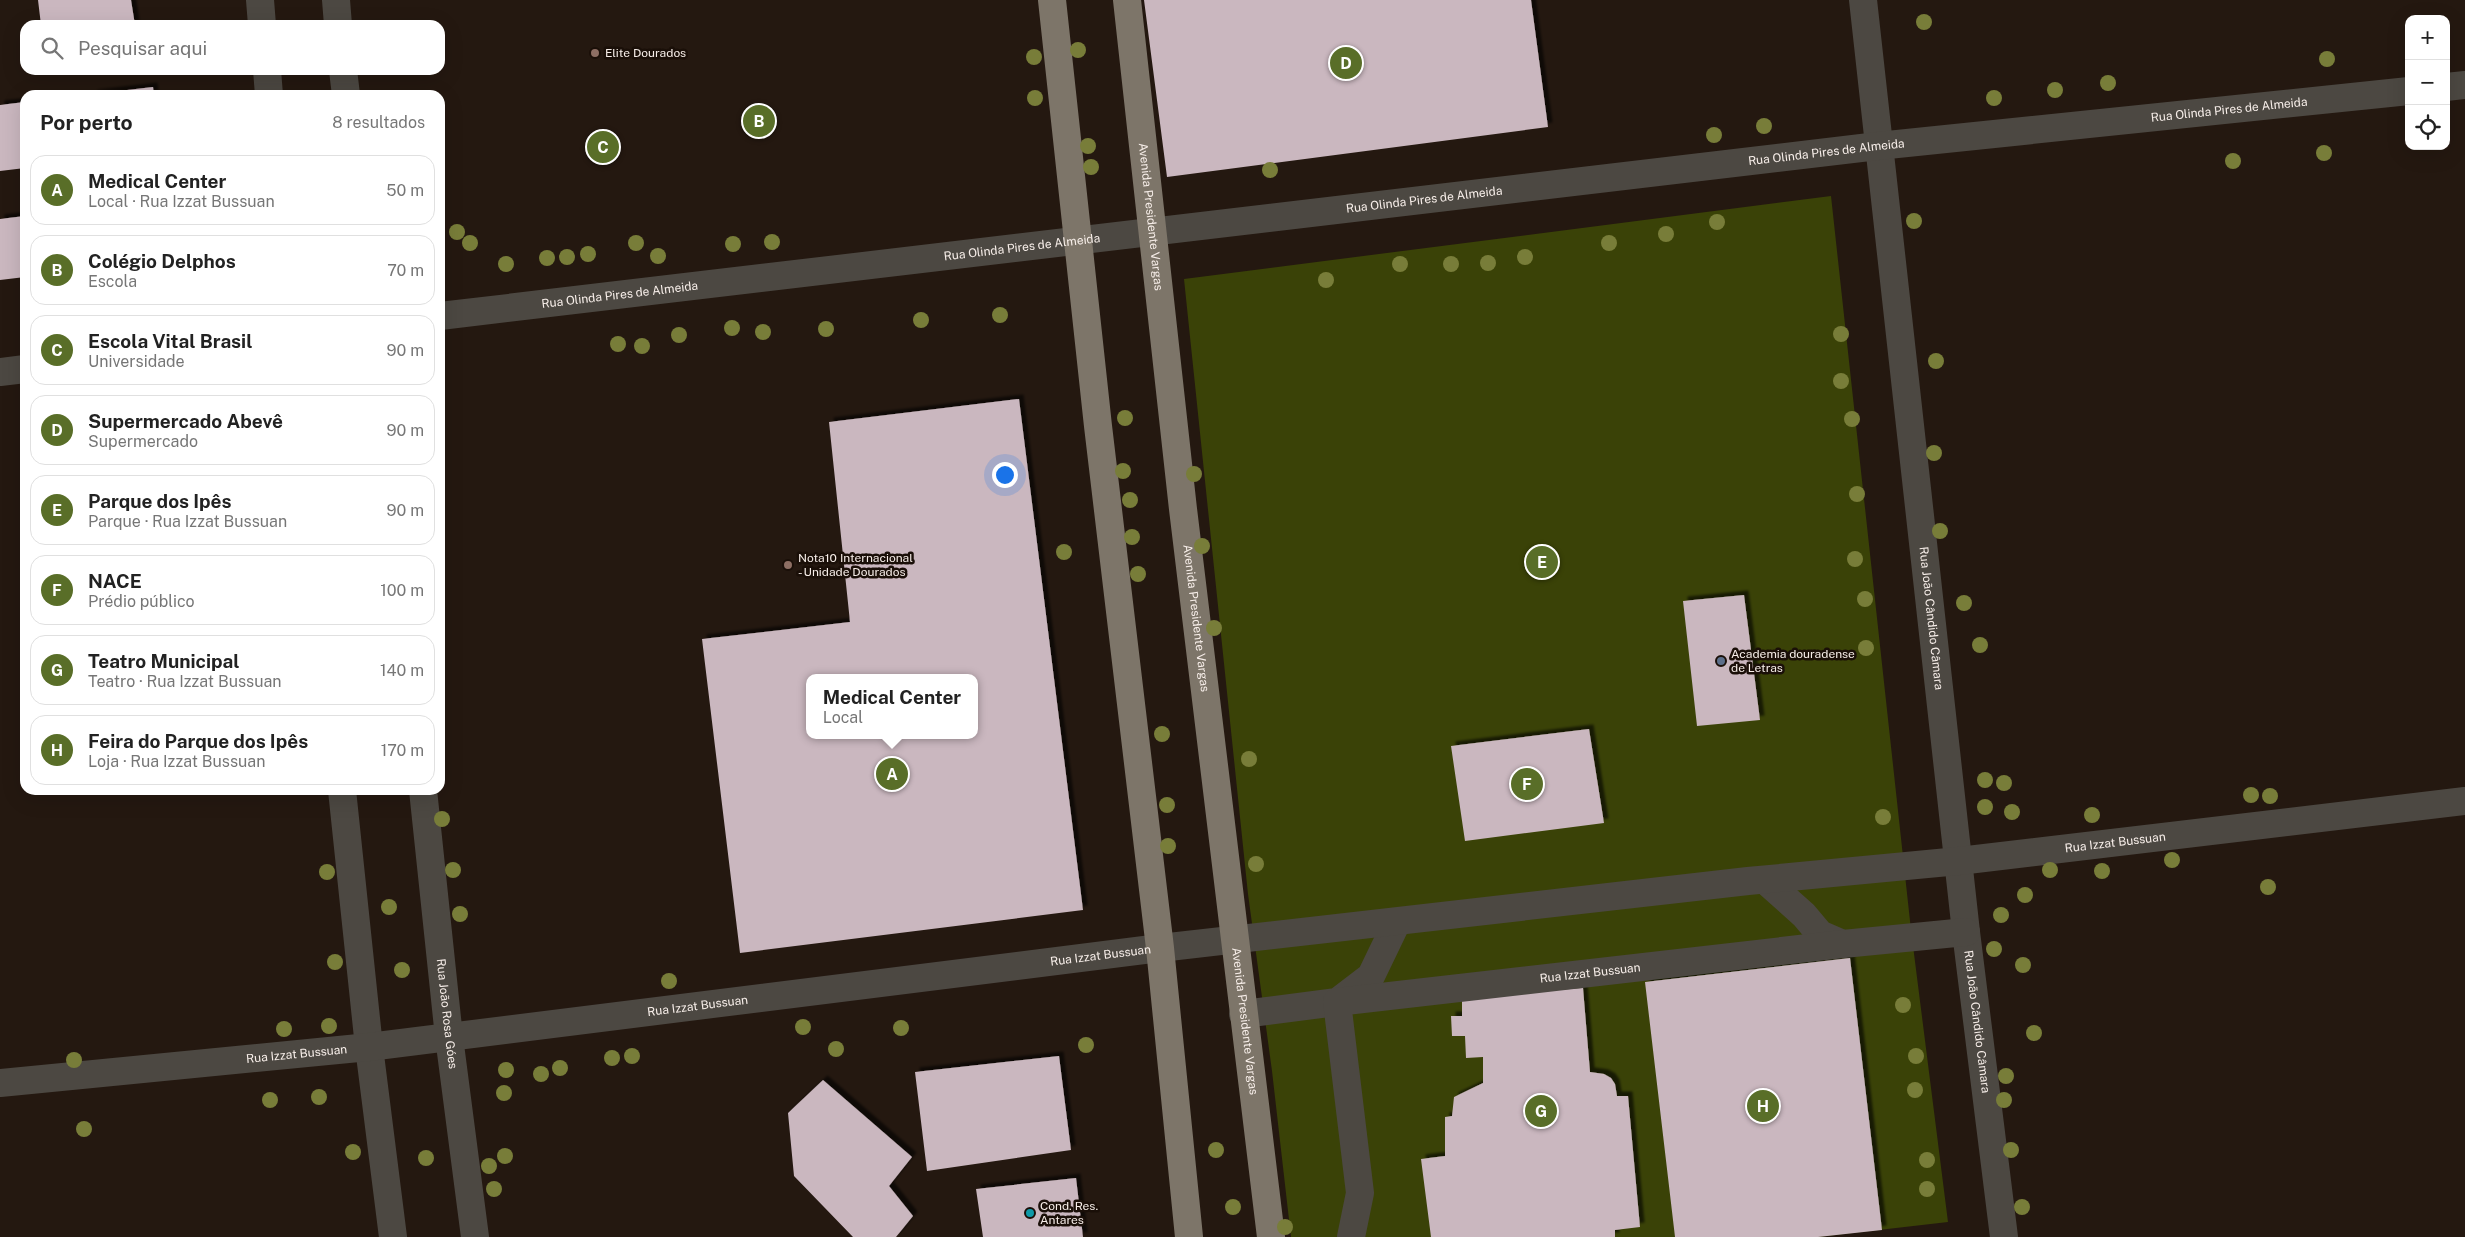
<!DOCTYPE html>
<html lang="pt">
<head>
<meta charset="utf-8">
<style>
	:root { --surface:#fff; --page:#f2f2f2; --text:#222; --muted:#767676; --line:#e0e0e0; --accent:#596e28 }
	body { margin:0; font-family:"Public Sans",sans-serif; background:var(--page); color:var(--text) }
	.controls { position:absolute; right:15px; top:15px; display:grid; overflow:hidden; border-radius:10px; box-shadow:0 5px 20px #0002 }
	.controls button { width:45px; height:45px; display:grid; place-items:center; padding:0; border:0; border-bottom:1px solid var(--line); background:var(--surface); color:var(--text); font:25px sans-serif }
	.you { position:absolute; left:1004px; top:474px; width:18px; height:18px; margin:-12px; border:4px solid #fff; border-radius:50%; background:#1a73e8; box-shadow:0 0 0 8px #1a73e833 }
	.badge { display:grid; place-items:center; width:32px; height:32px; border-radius:50%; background:var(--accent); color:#fff; font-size:16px; font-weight:700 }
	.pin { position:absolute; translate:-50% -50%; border:2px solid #fff; box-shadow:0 1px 5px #0006 }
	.popup { position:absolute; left:806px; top:674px; width:172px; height:65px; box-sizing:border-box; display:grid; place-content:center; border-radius:10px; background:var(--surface); filter:drop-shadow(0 1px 4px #0005); font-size:16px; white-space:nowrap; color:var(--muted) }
	.popup b { font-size:19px; color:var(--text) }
	.popup::after { content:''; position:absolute; left:50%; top:100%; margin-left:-10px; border:10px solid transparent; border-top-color:var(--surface) }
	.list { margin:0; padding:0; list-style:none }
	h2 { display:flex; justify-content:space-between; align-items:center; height:65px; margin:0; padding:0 20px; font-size:21px }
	h2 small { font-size:16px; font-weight:400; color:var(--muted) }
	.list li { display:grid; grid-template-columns:32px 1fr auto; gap:15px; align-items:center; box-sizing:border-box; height:70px; margin:0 10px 10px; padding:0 10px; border:1px solid var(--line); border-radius:15px }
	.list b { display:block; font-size:19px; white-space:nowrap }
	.list p { margin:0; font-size:16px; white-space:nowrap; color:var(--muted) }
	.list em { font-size:16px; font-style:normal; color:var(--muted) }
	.icon { flex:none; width:28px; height:28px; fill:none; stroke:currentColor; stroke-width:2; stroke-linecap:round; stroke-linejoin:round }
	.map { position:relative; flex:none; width:2465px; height:1237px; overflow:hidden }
	.search { position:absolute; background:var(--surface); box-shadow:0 5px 20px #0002; left:20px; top:20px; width:425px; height:55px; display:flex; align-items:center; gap:12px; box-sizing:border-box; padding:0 18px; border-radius:15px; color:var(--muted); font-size:19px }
	.panel { position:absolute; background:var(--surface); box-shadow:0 5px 20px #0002; left:20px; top:90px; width:425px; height:705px; border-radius:15px }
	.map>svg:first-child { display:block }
	.green { fill:#3a4207 }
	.building { fill:#cab7bf; fill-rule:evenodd; filter:url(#shadow) }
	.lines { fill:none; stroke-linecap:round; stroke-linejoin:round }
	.minor { stroke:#4c4842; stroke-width:28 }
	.major { stroke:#7d7569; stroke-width:28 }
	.tree { fill:#787d39 }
	.education-dot { fill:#8d6e63; stroke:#1a0f08; stroke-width:2 }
	.service-dot { fill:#5c6f8a; stroke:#1a0f08; stroke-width:2 }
	.culture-dot { fill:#0f9aa8; stroke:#1a0f08; stroke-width:2 }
	.labels { text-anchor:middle; stroke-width:5; stroke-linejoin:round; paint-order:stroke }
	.poi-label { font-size:12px; fill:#f7eee9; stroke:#1a0f08; text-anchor:start }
	.street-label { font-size:12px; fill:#f7eee9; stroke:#1a0f08 }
</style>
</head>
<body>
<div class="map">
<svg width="2465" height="1237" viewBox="0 0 2465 1237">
	<defs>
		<filter id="shadow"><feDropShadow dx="4.5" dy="-4.5" stdDeviation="1" flood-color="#0009"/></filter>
	</defs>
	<rect width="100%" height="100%" fill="#241810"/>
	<path class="green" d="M1831,196l80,734 37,292 -130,15h-527l-19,-166 -24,-177 -64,-615z"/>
	<path class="building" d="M38,0h93l4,25h-94z
		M1144,0h387l17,127 -381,50z
		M153,87l1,8h-61v-1z
		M25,102v66l-25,3v-66z
		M25,216v61l-25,3v-61z
		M1019,399l64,511 -343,43 -38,-314 148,-17 -21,-200zM810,678h164v57h-164z
		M1744,595l16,125 -63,6 -14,-125z
		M1589,729l15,94 -139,18 -14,-95z
		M1850,958l32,272 -64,7h-143l-30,-255z
		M1583,988l7,84 14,2 7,4 4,6 2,12h11l12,131 -25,3v7h-184l-10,-78 24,-3v-39l7,-1 2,-19 29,-14v-26l-17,1 -1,-22h-13l-1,-20h11v-18z
		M1059,1056l12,94 -144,21 -12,-99z
		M823,1080l89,77 -23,29 24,30 -17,21h-43l-59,-61 -6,-63z
		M1076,1178l7,59h-100l-7,-48z"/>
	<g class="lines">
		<g class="minor">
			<path d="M260,0l2,25"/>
			<path d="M336,0l2,25"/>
			<path id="s1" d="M1863,0l103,932 38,305"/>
			<path d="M267,70l2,25"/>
			<path d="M343,70l3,25"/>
			<path d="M2446,87l19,-2"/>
			<path id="s2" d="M440,316l1438,-170 531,-55"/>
			<path d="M0,372l25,-3"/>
			<path d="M342,790l27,257 24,190"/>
			<path id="s3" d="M423,790l26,247 26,200"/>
			<path d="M1766,881l38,34 16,19 23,10"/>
			<path d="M1243,1014l94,-12 34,-26 26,-54"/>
			<path id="s4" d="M0,1083l369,-36 791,-99 588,-67 211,-20 506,-60"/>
			<path id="s5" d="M1351,1237l9,-44 -23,-191 506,-58 123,-12"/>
		</g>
		<g class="major">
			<path d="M1052,0l46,426 62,522 29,289"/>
			<path id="s6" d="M1127,0l56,509 88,728"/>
		</g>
	</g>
	<g class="tree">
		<circle cx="1924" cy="22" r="8"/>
		<circle cx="1078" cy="50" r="8"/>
		<circle cx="1034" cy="57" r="8"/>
		<circle cx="2327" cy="59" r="8"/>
		<circle cx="2108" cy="83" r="8"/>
		<circle cx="2055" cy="90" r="8"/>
		<circle cx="1035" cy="98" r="8"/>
		<circle cx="1994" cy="98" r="8"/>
		<circle cx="1764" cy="126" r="8"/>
		<circle cx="1714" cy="135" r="8"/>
		<circle cx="1088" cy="146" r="8"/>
		<circle cx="2324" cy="153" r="8"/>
		<circle cx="2233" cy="161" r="8"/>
		<circle cx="1091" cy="167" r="8"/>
		<circle cx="1270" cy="170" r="8"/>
		<circle cx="1914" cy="221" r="8"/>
		<circle cx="1717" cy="222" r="8"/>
		<circle cx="457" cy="232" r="8"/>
		<circle cx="1666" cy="234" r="8"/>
		<circle cx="772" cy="242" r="8"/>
		<circle cx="470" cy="243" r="8"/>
		<circle cx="636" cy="243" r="8"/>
		<circle cx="1609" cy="243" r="8"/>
		<circle cx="733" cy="244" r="8"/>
		<circle cx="588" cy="254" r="8"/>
		<circle cx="658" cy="256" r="8"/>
		<circle cx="567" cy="257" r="8"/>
		<circle cx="1525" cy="257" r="8"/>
		<circle cx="547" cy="258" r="8"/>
		<circle cx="1488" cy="263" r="8"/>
		<circle cx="506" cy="264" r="8"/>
		<circle cx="1400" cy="264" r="8"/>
		<circle cx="1451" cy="264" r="8"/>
		<circle cx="1326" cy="280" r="8"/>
		<circle cx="1000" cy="315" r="8"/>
		<circle cx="921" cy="320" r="8"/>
		<circle cx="732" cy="328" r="8"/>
		<circle cx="826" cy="329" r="8"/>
		<circle cx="763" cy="332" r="8"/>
		<circle cx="1841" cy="334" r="8"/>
		<circle cx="679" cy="335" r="8"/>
		<circle cx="618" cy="344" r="8"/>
		<circle cx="642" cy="346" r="8"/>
		<circle cx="1936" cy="361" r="8"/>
		<circle cx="1841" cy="381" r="8"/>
		<circle cx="1125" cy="418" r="8"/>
		<circle cx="1852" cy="419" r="8"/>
		<circle cx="1934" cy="453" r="8"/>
		<circle cx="1123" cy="471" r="8"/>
		<circle cx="1194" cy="474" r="8"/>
		<circle cx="1857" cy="494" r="8"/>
		<circle cx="1130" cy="500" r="8"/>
		<circle cx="1940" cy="531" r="8"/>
		<circle cx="1132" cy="537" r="8"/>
		<circle cx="1202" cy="546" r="8"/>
		<circle cx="1064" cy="552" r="8"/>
		<circle cx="1855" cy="559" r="8"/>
		<circle cx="1138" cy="574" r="8"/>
		<circle cx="1865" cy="599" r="8"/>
		<circle cx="1964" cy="603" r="8"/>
		<circle cx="1214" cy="628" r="8"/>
		<circle cx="1980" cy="645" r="8"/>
		<circle cx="1866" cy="648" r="8"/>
		<circle cx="1162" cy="734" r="8"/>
		<circle cx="1249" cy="759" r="8"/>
		<circle cx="1985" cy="780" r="8"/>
		<circle cx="2004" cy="783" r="8"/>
		<circle cx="2251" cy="795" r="8"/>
		<circle cx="2270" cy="796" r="8"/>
		<circle cx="1167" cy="805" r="8"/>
		<circle cx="1985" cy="807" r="8"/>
		<circle cx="2012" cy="812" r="8"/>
		<circle cx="2092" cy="815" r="8"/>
		<circle cx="1883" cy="817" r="8"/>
		<circle cx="442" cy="819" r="8"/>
		<circle cx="1168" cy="846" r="8"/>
		<circle cx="2172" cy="860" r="8"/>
		<circle cx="1256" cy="864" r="8"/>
		<circle cx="453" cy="870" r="8"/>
		<circle cx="2050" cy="870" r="8"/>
		<circle cx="2102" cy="871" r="8"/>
		<circle cx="327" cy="872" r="8"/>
		<circle cx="2268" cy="887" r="8"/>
		<circle cx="2025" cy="895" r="8"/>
		<circle cx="389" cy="907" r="8"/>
		<circle cx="460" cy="914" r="8"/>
		<circle cx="2001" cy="915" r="8"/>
		<circle cx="1994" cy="949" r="8"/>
		<circle cx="335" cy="962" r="8"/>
		<circle cx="2023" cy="965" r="8"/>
		<circle cx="402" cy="970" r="8"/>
		<circle cx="669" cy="981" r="8"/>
		<circle cx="1903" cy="1005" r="8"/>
		<circle cx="329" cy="1026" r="8"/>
		<circle cx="803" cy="1027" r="8"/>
		<circle cx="901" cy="1028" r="8"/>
		<circle cx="284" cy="1029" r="8"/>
		<circle cx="2034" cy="1033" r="8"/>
		<circle cx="1086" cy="1045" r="8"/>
		<circle cx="836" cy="1049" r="8"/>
		<circle cx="632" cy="1056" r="8"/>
		<circle cx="1916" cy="1056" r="8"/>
		<circle cx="612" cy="1058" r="8"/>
		<circle cx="74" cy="1060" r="8"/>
		<circle cx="560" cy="1068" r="8"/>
		<circle cx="506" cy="1070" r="8"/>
		<circle cx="541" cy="1074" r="8"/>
		<circle cx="2006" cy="1076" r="8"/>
		<circle cx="1915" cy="1090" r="8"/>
		<circle cx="504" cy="1093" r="8"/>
		<circle cx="319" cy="1097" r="8"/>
		<circle cx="270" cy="1100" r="8"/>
		<circle cx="2004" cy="1100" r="8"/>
		<circle cx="84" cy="1129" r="8"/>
		<circle cx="1216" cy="1150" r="8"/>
		<circle cx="2011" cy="1150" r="8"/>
		<circle cx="353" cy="1152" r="8"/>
		<circle cx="505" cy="1156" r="8"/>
		<circle cx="426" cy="1158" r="8"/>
		<circle cx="1927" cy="1160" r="8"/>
		<circle cx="489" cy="1166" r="8"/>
		<circle cx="494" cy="1189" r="8"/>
		<circle cx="1927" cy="1189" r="8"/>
		<circle cx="1233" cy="1207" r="8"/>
		<circle cx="2022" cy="1207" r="8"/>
		<circle cx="1285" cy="1227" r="8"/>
	</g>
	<g class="education-dot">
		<circle cx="595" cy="53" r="5"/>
		<circle cx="788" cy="565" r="5"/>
	</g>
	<circle class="service-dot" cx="1721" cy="661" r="5"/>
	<circle class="culture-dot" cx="1030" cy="1213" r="5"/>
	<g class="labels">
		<g class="poi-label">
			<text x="605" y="57">Elite Dourados</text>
			<text x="798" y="562">Nota10 Internacional<tspan x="798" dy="14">- Unidade Dourados</tspan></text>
			<text x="1731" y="658">Academia douradense<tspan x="1731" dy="14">de Letras</tspan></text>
			<text x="1040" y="1210">Cond. Res.<tspan x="1040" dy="14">Antares</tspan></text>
		</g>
		<g class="street-label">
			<text dy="4" stroke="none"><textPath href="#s2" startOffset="1801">Rua Olinda Pires de Almeida</textPath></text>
			<text dy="4" stroke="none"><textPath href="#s2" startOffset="1396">Rua Olinda Pires de Almeida</textPath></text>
			<text dy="4" stroke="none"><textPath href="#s2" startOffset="991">Rua Olinda Pires de Almeida</textPath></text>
			<text dy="4" stroke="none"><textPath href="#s6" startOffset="218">Avenida Presidente Vargas</textPath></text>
			<text dy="4" stroke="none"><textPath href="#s2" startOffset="586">Rua Olinda Pires de Almeida</textPath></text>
			<text dy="4" stroke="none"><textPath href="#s2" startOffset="181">Rua Olinda Pires de Almeida</textPath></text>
			<text dy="4" stroke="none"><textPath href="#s6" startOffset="622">Avenida Presidente Vargas</textPath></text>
			<text dy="4" stroke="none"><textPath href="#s1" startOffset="622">Rua João Cândido Câmara</textPath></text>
			<text dy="4" stroke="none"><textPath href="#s4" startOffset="2129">Rua Izzat Bussuan</textPath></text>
			<text dy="4" stroke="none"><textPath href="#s4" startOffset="1108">Rua Izzat Bussuan</textPath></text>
			<text dy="4" stroke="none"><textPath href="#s5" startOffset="492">Rua Izzat Bussuan</textPath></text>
			<text dy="4" stroke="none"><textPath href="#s4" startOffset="702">Rua Izzat Bussuan</textPath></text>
			<text dy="4" stroke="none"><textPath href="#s3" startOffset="225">Rua João Rosa Góes</textPath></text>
			<text dy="4" stroke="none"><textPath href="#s6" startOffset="1028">Avenida Presidente Vargas</textPath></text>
			<text dy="4" stroke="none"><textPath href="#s1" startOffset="1028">Rua João Cândido Câmara</textPath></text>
			<text dy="4" stroke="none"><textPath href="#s4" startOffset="298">Rua Izzat Bussuan</textPath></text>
		</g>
	</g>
</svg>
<div class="controls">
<button>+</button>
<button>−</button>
<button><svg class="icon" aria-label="locate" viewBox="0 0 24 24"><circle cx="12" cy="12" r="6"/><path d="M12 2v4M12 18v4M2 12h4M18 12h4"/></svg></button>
</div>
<div class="you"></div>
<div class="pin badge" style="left:892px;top:774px">A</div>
<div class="popup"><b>Medical Center</b>Local</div>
<div class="pin badge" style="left:759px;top:121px">B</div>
<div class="pin badge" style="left:603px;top:147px">C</div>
<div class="pin badge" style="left:1346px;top:63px">D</div>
<div class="pin badge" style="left:1542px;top:562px">E</div>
<div class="pin badge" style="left:1527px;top:784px">F</div>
<div class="pin badge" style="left:1541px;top:1111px">G</div>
<div class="pin badge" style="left:1763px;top:1106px">H</div>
<div class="search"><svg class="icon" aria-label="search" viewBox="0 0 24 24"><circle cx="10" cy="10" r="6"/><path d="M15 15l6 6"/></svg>Pesquisar aqui</div>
<section class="panel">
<h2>Por perto<small>8 resultados</small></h2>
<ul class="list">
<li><span class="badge">A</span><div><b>Medical Center</b><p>Local · Rua Izzat Bussuan</p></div><em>50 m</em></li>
<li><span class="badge">B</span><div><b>Colégio Delphos</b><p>Escola</p></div><em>70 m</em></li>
<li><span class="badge">C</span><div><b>Escola Vital Brasil</b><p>Universidade</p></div><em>90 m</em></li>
<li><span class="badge">D</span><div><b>Supermercado Abevê</b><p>Supermercado</p></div><em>90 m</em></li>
<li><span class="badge">E</span><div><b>Parque dos Ipês</b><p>Parque · Rua Izzat Bussuan</p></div><em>90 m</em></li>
<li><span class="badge">F</span><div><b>NACE</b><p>Prédio público</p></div><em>100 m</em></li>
<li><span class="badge">G</span><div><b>Teatro Municipal</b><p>Teatro · Rua Izzat Bussuan</p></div><em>140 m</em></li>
<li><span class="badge">H</span><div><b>Feira do Parque dos Ipês</b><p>Loja · Rua Izzat Bussuan</p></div><em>170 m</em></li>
</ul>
</section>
</div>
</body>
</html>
